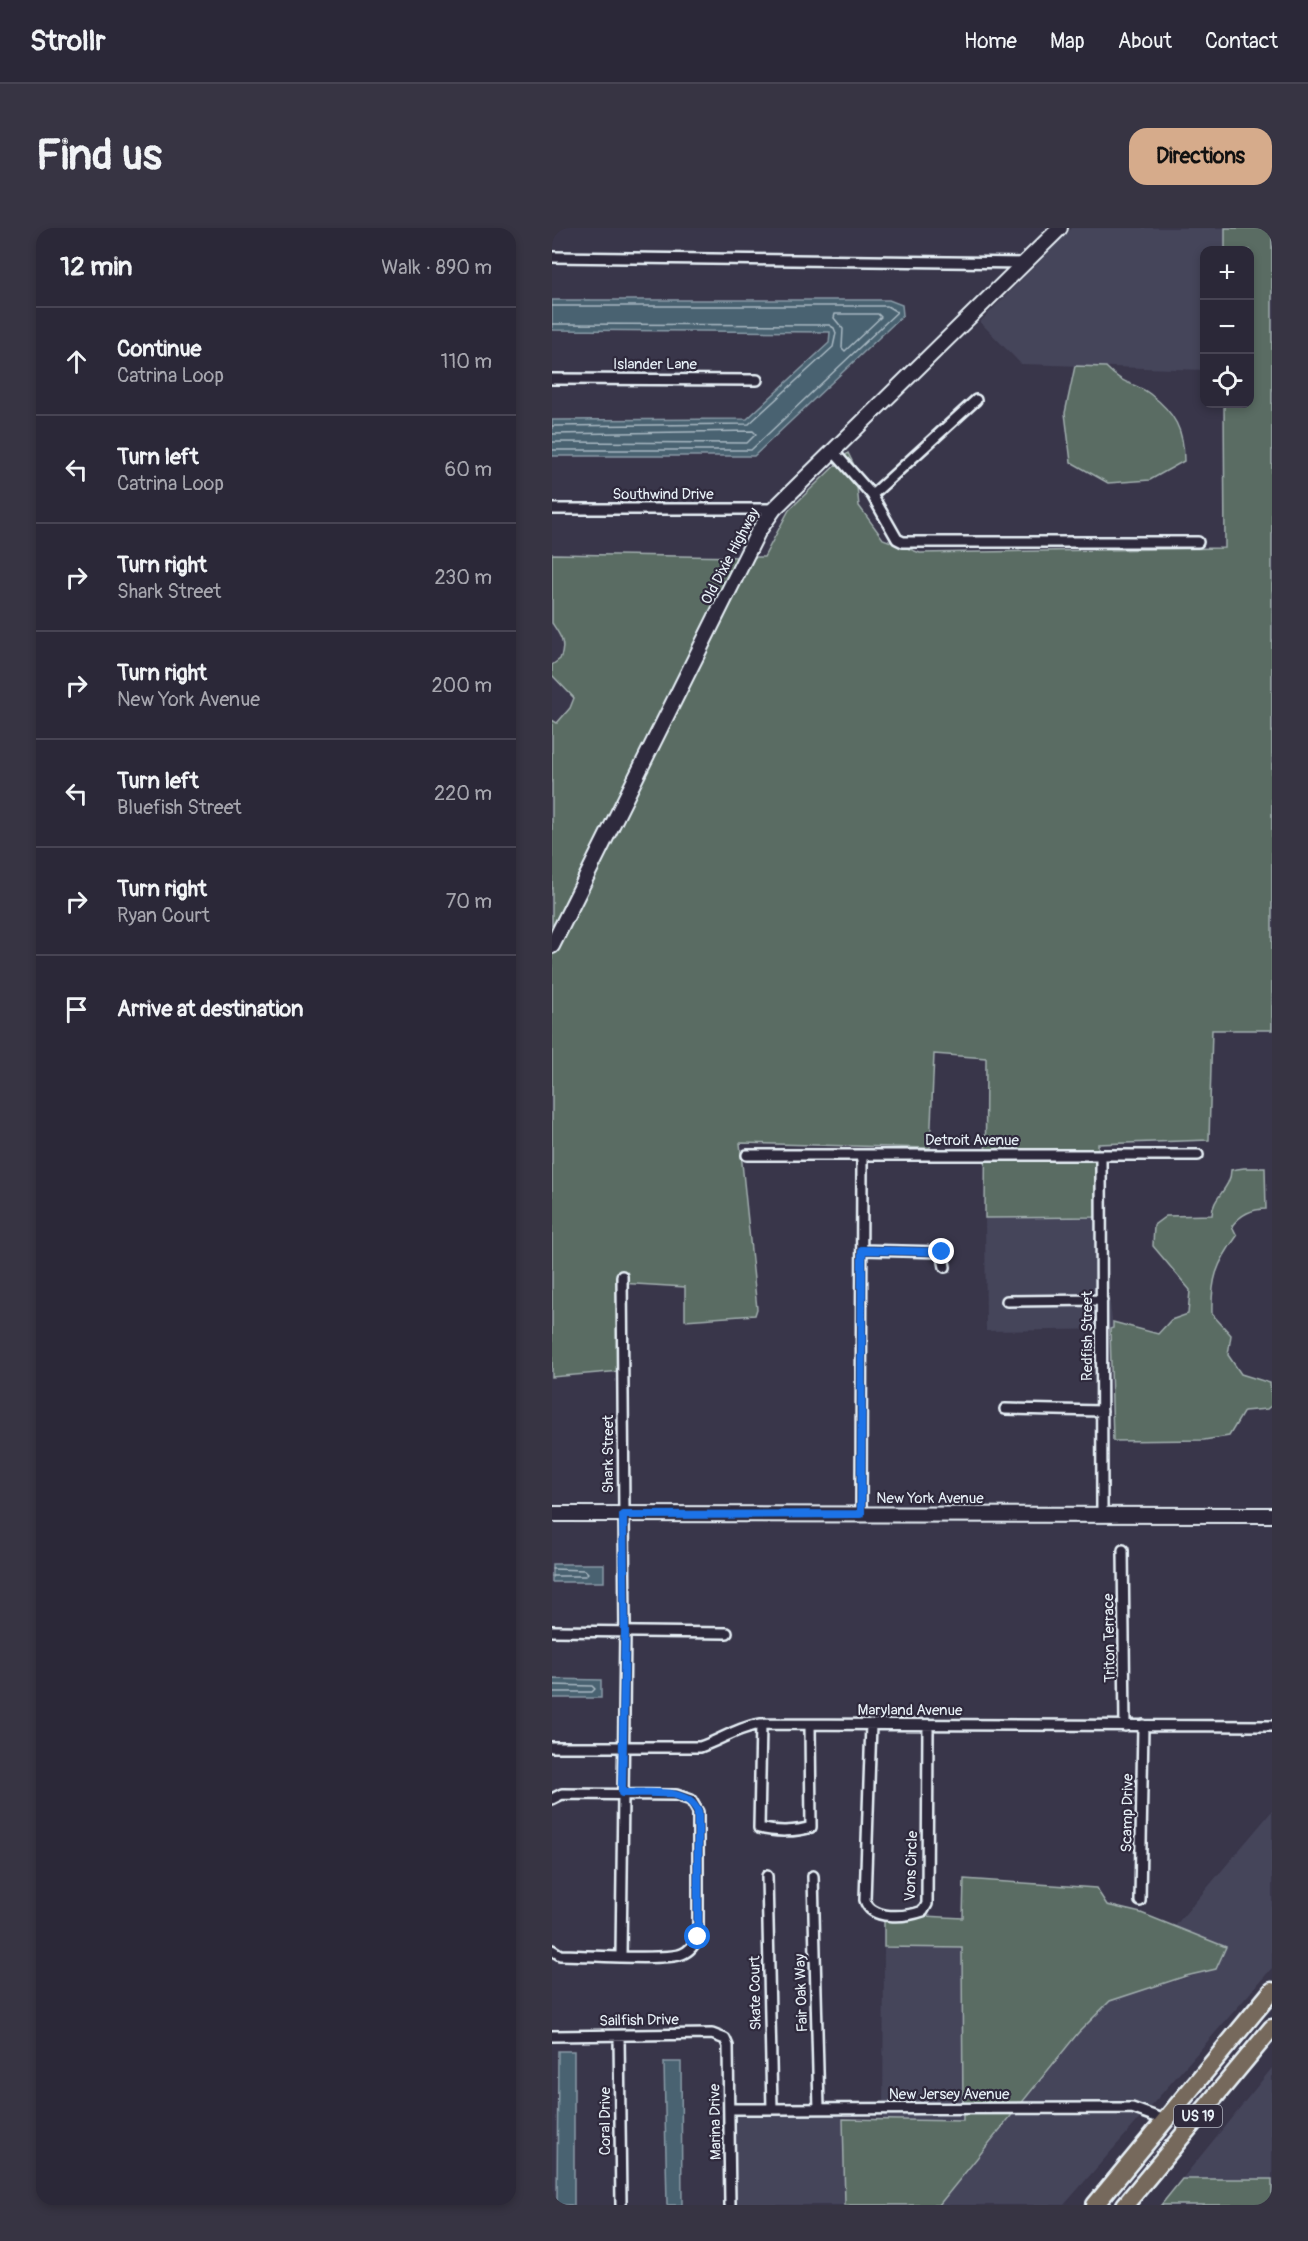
<!DOCTYPE html>
<html lang="en">
<head>
<meta charset="utf-8">
<style>
	:root { --surface:#2b2838; --page:#373443; --text:#f1f3f6; --muted:#a6a6ae; --line:#474453; --accent:#d6ab8b }
	body { margin:0; font-family:Pangolin,sans-serif; background:var(--page); color:var(--text) }
	.controls { position:absolute; right:18px; top:18px; display:grid; overflow:hidden; border-radius:12px; box-shadow:0 3px 9px #0003 }
	.controls button { width:54px; height:54px; display:grid; place-items:center; padding:0; border:0; border-bottom:2px solid var(--line); background:var(--surface); color:var(--text); font:30px sans-serif }
	.stop { position:absolute; width:18px; height:18px; margin:-14px; border:4px solid #1a73e8; border-radius:50%; background:#fff }
	.stop.end { background:#1a73e8; border-color:#fff; box-shadow:0 2px 6px #0008 }
	.list { margin:0; padding:0; list-style:none }
	h2 { display:flex; justify-content:space-between; align-items:center; height:78px; margin:0; padding:0 24px; font-size:26px }
	h2 small { font-size:20px; font-weight:400; color:var(--muted) }
	.list li { display:grid; grid-template-columns:39px 1fr auto; gap:18px; align-items:center; box-sizing:border-box; height:108px; padding:0 24px; border-top:2px solid var(--line) }
	.list b { display:block; font-size:22px; white-space:nowrap }
	.list p { margin:0; font-size:20px; white-space:nowrap; color:var(--muted) }
	.list em { font-size:20px; font-style:normal; color:var(--muted) }
	.icon { flex:none; width:33px; height:33px; fill:none; stroke:currentColor; stroke-width:2; stroke-linecap:round; stroke-linejoin:round }
	.map { position:relative; flex:none; width:720px; height:1977px; overflow:hidden; border-radius:18px }
	header { display:flex; align-items:center; gap:36px; box-sizing:border-box; height:84px; padding:0 30px; background:var(--surface); border-bottom:2px solid var(--line) }
	header strong { font-size:28px }
	nav { display:flex; gap:33px; margin-inline-start:auto; font-size:21px }
	.intro { display:flex; align-items:center; justify-content:space-between; box-sizing:border-box; height:144px; padding:0 36px }
	h1 { margin:0; font-size:42px }
	.button { padding:15px 27px; border-radius:18px; background:var(--accent); color:#111; font-size:21px; font-weight:700 }
	main { display:flex; gap:36px; padding:0 36px }
	aside { flex:1; background:var(--surface); border-radius:18px; box-shadow:0 3px 9px #0003 }
	.map>svg:first-child { display:block }
	.built { fill:#45445a }
	.green { fill:#5a6c64; stroke:#a1aeae; stroke-width:1.5 }
	.water { fill:#496271; stroke:#899ba7; stroke-width:1.5 }
	.lines { fill:none; stroke-linecap:round; stroke-linejoin:round }
	.shore { stroke:#a8b8c2; stroke-width:1.5 }
	.street-casing { stroke:#e8f1f8; stroke-width:14 }
	.secondary-casing { stroke:#e8f1f8; stroke-width:18 }
	.highway-casing { stroke:#e8f1f8; stroke-width:21 }
	.street { stroke:#2f2a3d; stroke-width:9 }
	.secondary { stroke:#2f2a3d; stroke-width:14 }
	.highway { stroke:#76695c; stroke-width:16 }
	.route { stroke:#1a73e8; stroke-width:8 }
	.labels { text-anchor:middle; stroke-width:4.5; stroke-linejoin:round; paint-order:stroke }
	.shield { fill:#2f2a3d; stroke:#b0b5c0; stroke-width:1.5 }
	.shield-label { font-size:14px; font-weight:bold; fill:#e8f1f8 }
	.street-label { font-size:15px; fill:#e8f1f8; stroke:#2f2a3d }
</style>
</head>
<body>
<header>
<strong>Strollr</strong>
<nav><a>Home</a><a>Map</a><a>About</a><a>Contact</a></nav>
</header>
<div class="intro"><h1>Find us</h1><a class="button">Directions</a></div>
<main>
<aside>
<h2>12 min<small>Walk · 890 m</small></h2>
<ul class="list">
<li><svg class="icon" aria-label="ahead" viewBox="0 0 24 24"><path d="M12 20V5M6 11l6-6 6 6"/></svg><div><b>Continue</b><p>Catrina Loop</p></div><em>110 m</em></li>
<li><svg class="icon" aria-label="left" viewBox="0 0 24 24"><path d="M17 20v-9H6M10 6l-5 5 5 5"/></svg><div><b>Turn left</b><p>Catrina Loop</p></div><em>60 m</em></li>
<li><svg class="icon" aria-label="right" viewBox="0 0 24 24"><path d="M7 20v-9h11M14 6l5 5-5 5"/></svg><div><b>Turn right</b><p>Shark Street</p></div><em>230 m</em></li>
<li><svg class="icon" aria-label="right" viewBox="0 0 24 24"><path d="M7 20v-9h11M14 6l5 5-5 5"/></svg><div><b>Turn right</b><p>New York Avenue</p></div><em>200 m</em></li>
<li><svg class="icon" aria-label="left" viewBox="0 0 24 24"><path d="M17 20v-9H6M10 6l-5 5 5 5"/></svg><div><b>Turn left</b><p>Bluefish Street</p></div><em>220 m</em></li>
<li><svg class="icon" aria-label="right" viewBox="0 0 24 24"><path d="M7 20v-9h11M14 6l5 5-5 5"/></svg><div><b>Turn right</b><p>Ryan Court</p></div><em>70 m</em></li>
<li><svg class="icon" aria-label="arrive" viewBox="0 0 24 24"><path d="M6 21V4h12l-3 4 3 4H6"/></svg><div><b>Arrive at destination</b></div></li>
</ul>
</aside>
<div class="map">
<svg width="720" height="1977" viewBox="0 0 720 1977">
	<rect width="100%" height="100%" fill="#39364a"/>
	<filter id="ink" filterUnits="userSpaceOnUse"><feTurbulence type="fractalNoise" baseFrequency=".0167" numOctaves="2"/><feDisplacementMap in="SourceGraphic" scale="12" xChannelSelector="R" yChannelSelector="G"/><feConvolveMatrix kernelMatrix="1 2 1 2 8 2 1 2 1" color-interpolation-filters="sRGB"/></filter>
	<g filter="url(#ink)">
		<path class="built" d="M520,0h153v22h-21v120l-183,-6 -41,-42z
			M548,989l13,112 -127,2 -1,-113z
			M720,1583v157l-208,237h-125l139,-172 32,-33 106,-31 9,-22 -50,-21z
			M332,1719h78l1,174 -80,-2z
			M720,1840v111h-90z
			M281,1882l10,9 2,86h-113l-3,-92z"/>
		<path class="green" d="M673,0h47v802h-60l-3,110 -111,4 2,73 -115,1 1,-160 -52,-4 -4,94 -190,-5 17,166 -2,6 -70,5v-33l-66,-4 2,88 -69,6v-422l199,-398h13l25,-47 59,-57 7,14 4,39 24,33 37,14 305,-5 -1,-144h26v-154h-25z
			M523,138l31,1c18,19 28,15 44,27 25,19 34,36 34,67l-34,19 -42,3 -37,-21 -6,-49z
			M0,326l190,3 -190,379v-216l5,3 13,-15 4,-10 -22,-23v-10l8,-6c7,-15 0,-24 -8,-36z
			M692,940h21l1,41c-14,0 -26,6 -34,17l5,10c-21,28 -26,44 -25,78l19,21 -3,20 13,19 29,9 2,22 -5,4 -23,2 -15,25 -25,4 -91,1 -3,-112 3,-1v-6l45,12 13,-14 17,-6 2,-24 -37,-44 1,-21 12,-9 46,-1c0,-18 19,-26 19,-45z
			M412,1651l132,9 11,17 34,8 85,34 -10,22 -30,7 -76,25 -32,32 -139,172h-94l-2,-86 120,2 -1,-173 -78,-1v-33l79,4z
			M630,1951h90v26h-111z"/>
		<path class="water" d="M0,72h337l13,5 1,10 -149,141h-202v-36l195,-1 82,-76 1,-11 -278,-2z
			M0,1336h52v18h-52z
			M0,1451l49,1v18h-49z
			M6,1823h16v154h-17z
			M112,1834h17l1,143h-15z"/>
		<g class="lines">
			<path class="shore" d="M0,78h335l10,6 -146,138h-199
				M283,86h43l3,3 -36,34 -3,-3 1,-19 -9,-11z
				M0,96l277,1 5,3 2,5 -3,14 -84,77 -197,2
				M0,206l201,-3 3,3 -9,9 -195,-1
				M0,1341l33,1 3,3 -3,3h-33
				M0,1457l40,1 3,3 -3,3h-40"/>
			<defs>
				<path id="street" d="M0,29l474,6
					M0,151l205,1
					M281,223l39,44 25,44 6,3h295
					M320,267l104,-95
					M0,281h222
					M195,927h451
					M549,927l1,361
					M310,1022l80,2 3,15
					M455,1073l95,-1
					M453,1181l97,2
					M309,1286l1,-359
					M571,1322l2,176
					M0,1403l175,2
					M209,1496l-2,104c16,4 37,4 52,-1l-1,-102
					M319,1496l-6,176c6,21 41,17 58,11l4,-7 1,-179
					M0,1519h148c21,-7 38,-20 61,-23l511,2
					M0,1571l10,-5 114,1 15,5 7,12v125c-4,8 -8,14 -16,17 -17,7 -99,1 -122,1l-8,-5
					M215,1648l5,233
					M261,1648l6,233
					M588,1673l3,-176
					M69,1728l4,-325 -3,-355
					M0,1808l160,-2 13,5 3,7 2,159
					M67,1808l2,169
					M179,1881l401,-1 33,12"/>
				<path id="secondary" d="M0,718l206,-414 16,-23 286,-281
					M0,1286l720,1"/>
				<path id="highway" d="M543,1977l177,-214
					M573,1977l147,-177"/>
			</defs>
			<use href="#street" class="street-casing"/>
			<use href="#secondary" class="secondary-casing"/>
			<use href="#highway" class="highway-casing"/>
			<use href="#street" class="street"/>
			<use href="#secondary" class="secondary"/>
			<use href="#highway" class="highway"/>
		</g>
	</g>
	<g class="lines" filter="url(#ink)">
		<path class="route" d="M146,1709v-125c-11,-26 -53,-18 -76,-19l3,-162 -2,-116 238,-1 1,-264 80,2"/>
	</g>
	<g class="labels">
		<rect class="shield" x="622" y="1877" width="48" height="22" rx="4.5"/>
		<g class="shield-label">
			<text x="646" y="1893">US 19</text>
		</g>
		<g class="street-label">
			<text x="103" y="141">Islander Lane</text>
			<text x="111" y="271">Southwind Drive</text>
			<text transform="translate(178 328) rotate(-62)" y="5">Old Dixie Highway</text>
			<text x="420" y="917">Detroit Avenue</text>
			<text transform="translate(535 1108) rotate(-90)" y="5">Redfish Street</text>
			<text transform="translate(56 1226) rotate(-90)" y="5">Shark Street</text>
			<text x="378" y="1275">New York Avenue</text>
			<text transform="translate(557 1410) rotate(-91)" y="5">Triton Terrace</text>
			<text x="358" y="1487">Maryland Avenue</text>
			<text transform="translate(575 1585) rotate(-89)" y="5">Scamp Drive</text>
			<text transform="translate(359 1638) rotate(-88)" y="5">Vons Circle</text>
			<text transform="translate(203 1765) rotate(-91)" y="5">Skate Court</text>
			<text transform="translate(249 1765) rotate(-92)" y="5">Fair Oak Way</text>
			<text transform="translate(87 1792) rotate(-1)" y="5">Sailfish Drive</text>
			<text x="397" y="1871">New Jersey Avenue</text>
			<text transform="translate(53 1893) rotate(-90)" y="5">Coral Drive</text>
			<text transform="translate(163 1894) rotate(-91)" y="5">Marina Drive</text>
		</g>
	</g>
</svg>
<div class="controls">
<button>+</button>
<button>−</button>
<button><svg class="icon" aria-label="locate" viewBox="0 0 24 24"><circle cx="12" cy="12" r="6"/><path d="M12 2v4M12 18v4M2 12h4M18 12h4"/></svg></button>
</div>
<div class="stop" style="left:146px;top:1709px"></div>
<div class="stop end" style="left:390px;top:1024px"></div>
</div>
</main>
</body>
</html>
